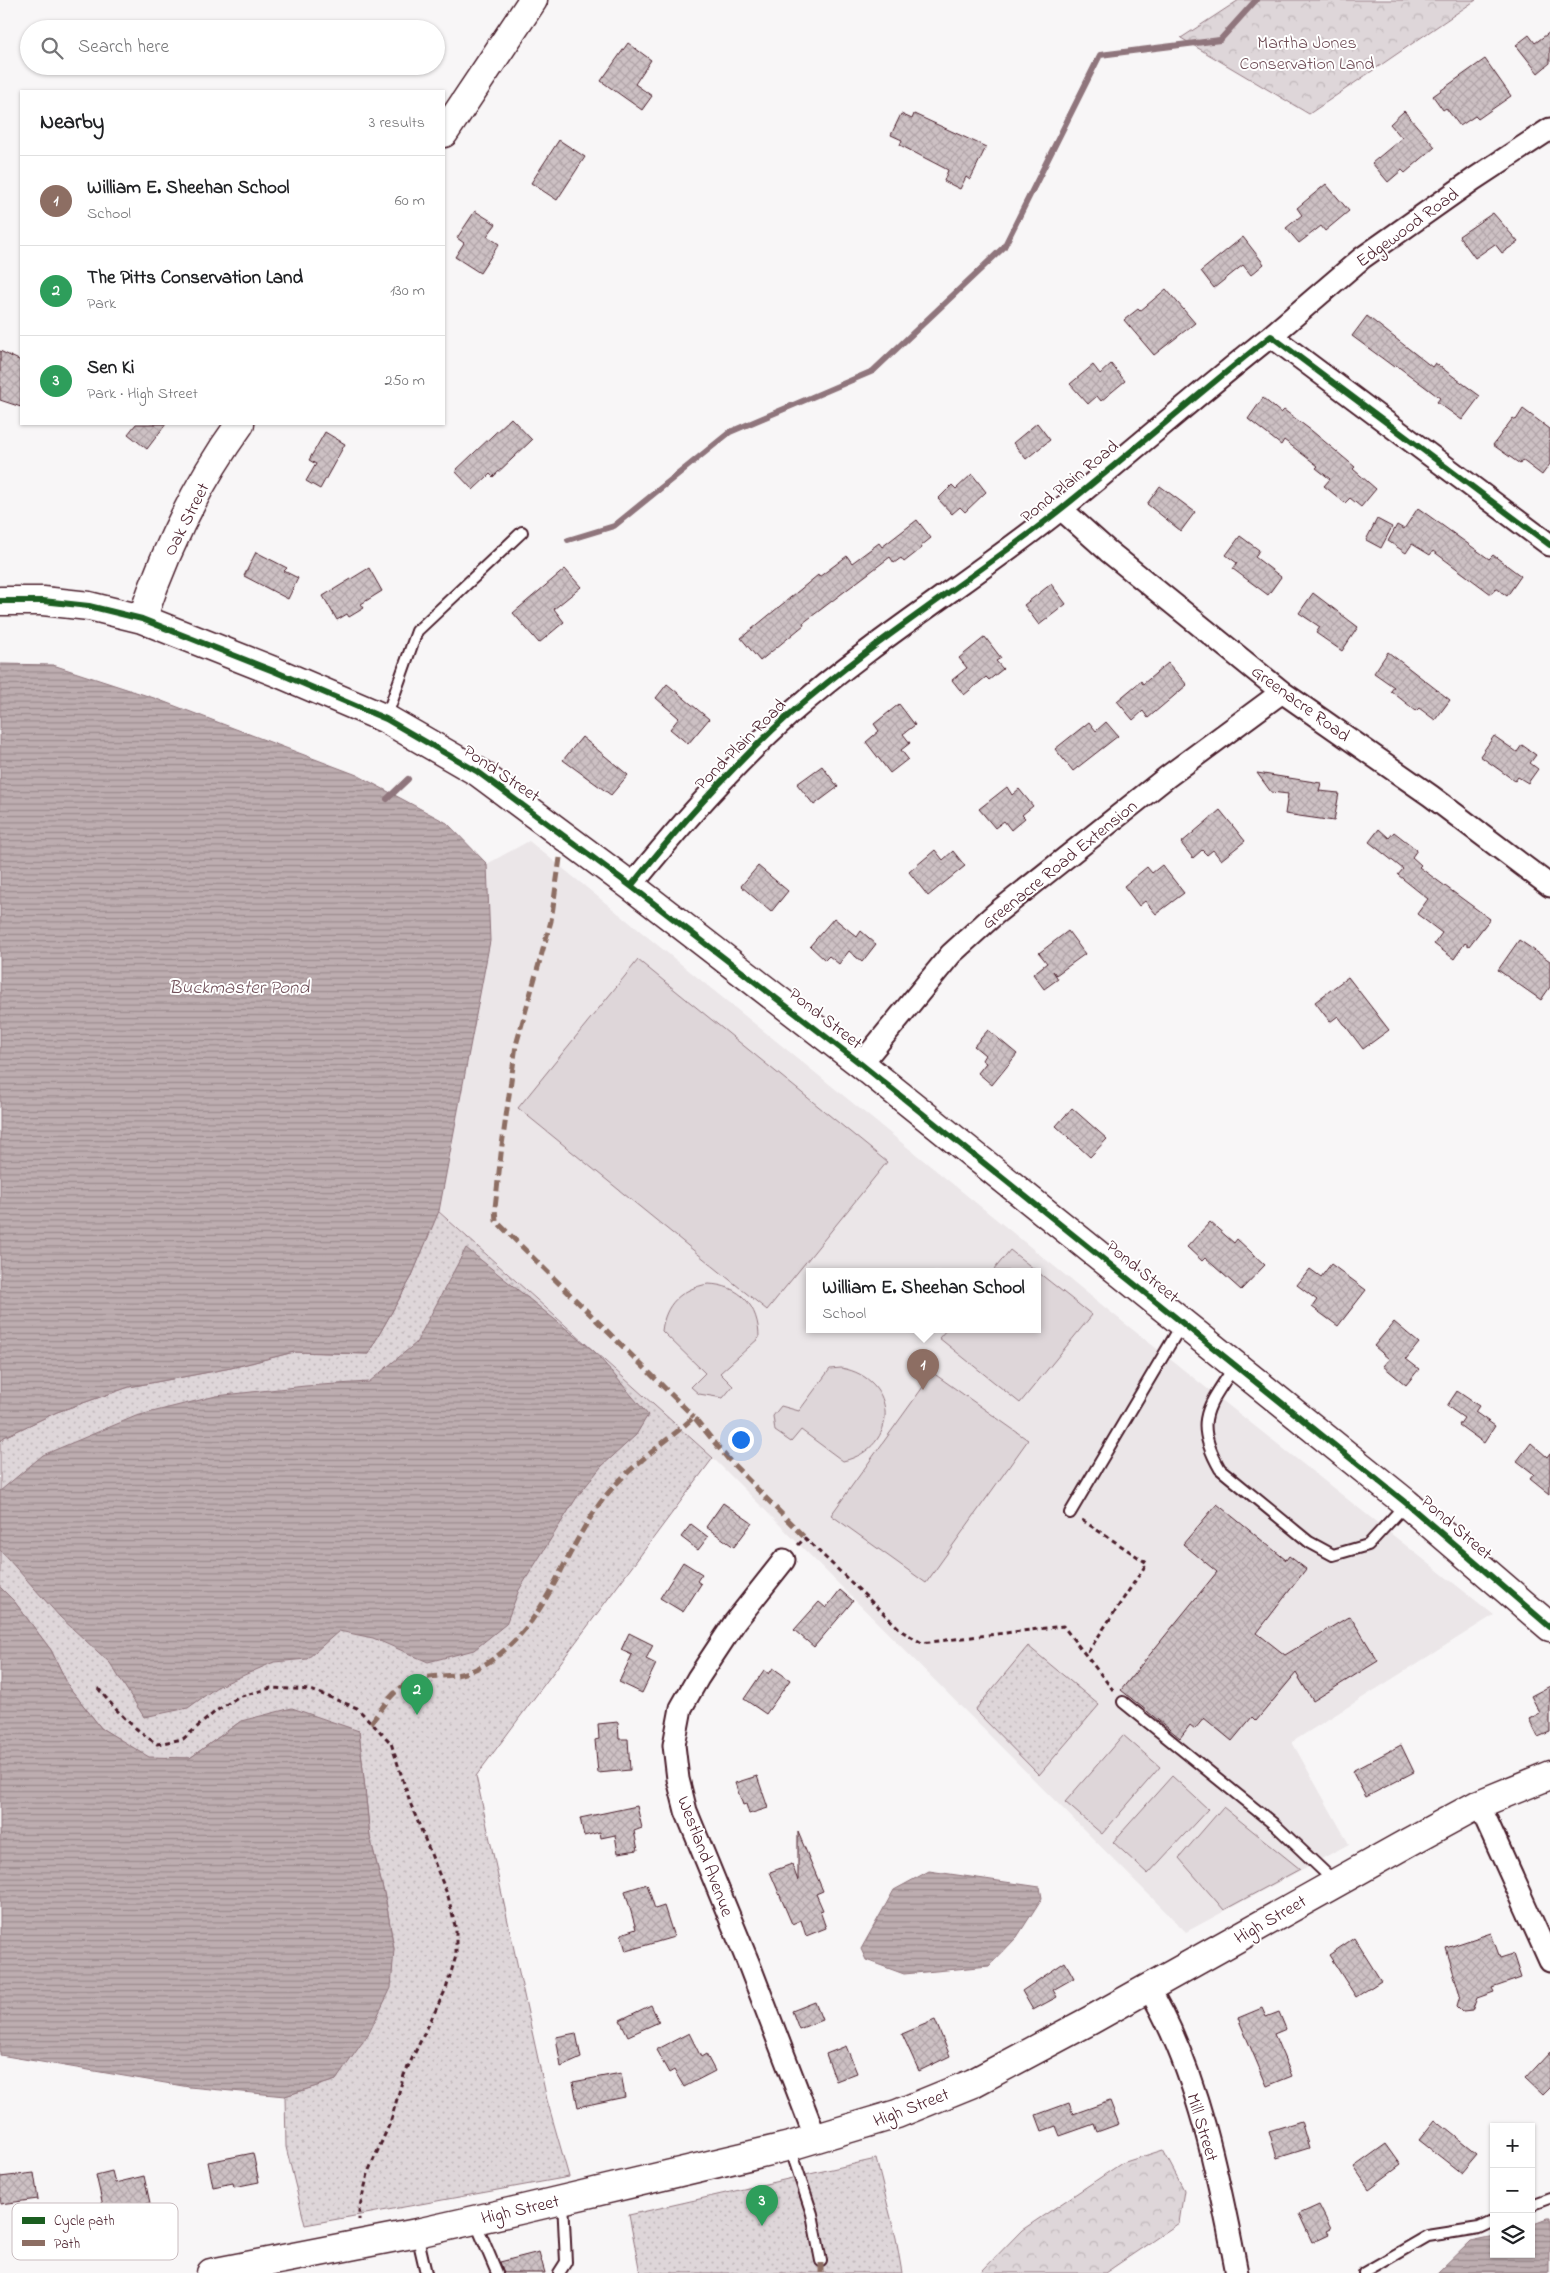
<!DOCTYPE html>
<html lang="en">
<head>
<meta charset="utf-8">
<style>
	:root { --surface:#fff; --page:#f6f6f6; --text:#202124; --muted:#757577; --line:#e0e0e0; --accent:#c8321e }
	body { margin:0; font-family:"Indie Flower",sans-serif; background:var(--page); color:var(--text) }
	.controls { position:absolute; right:15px; bottom:15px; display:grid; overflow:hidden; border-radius:0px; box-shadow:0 1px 4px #0004 }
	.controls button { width:45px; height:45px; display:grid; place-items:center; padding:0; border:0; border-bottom:1px solid var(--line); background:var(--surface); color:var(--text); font:25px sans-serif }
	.you { position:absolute; left:740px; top:1439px; width:18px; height:18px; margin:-12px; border:4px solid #fff; border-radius:50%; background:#1a73e8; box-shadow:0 0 0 8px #1a73e833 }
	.badge { display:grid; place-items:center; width:32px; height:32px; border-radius:50%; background:var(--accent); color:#fff; font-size:16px; font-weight:700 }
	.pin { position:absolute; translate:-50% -41px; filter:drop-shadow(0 1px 2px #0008) }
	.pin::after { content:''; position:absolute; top:26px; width:18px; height:15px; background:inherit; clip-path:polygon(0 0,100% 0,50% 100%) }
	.popup { position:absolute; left:806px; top:1268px; width:235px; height:65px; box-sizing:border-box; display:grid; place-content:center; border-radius:0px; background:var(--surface); filter:drop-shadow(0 1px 4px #0005); font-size:16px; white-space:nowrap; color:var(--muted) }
	.popup b { font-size:19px; color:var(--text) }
	.popup::after { content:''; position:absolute; left:50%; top:100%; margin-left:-10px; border:10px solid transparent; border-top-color:var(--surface) }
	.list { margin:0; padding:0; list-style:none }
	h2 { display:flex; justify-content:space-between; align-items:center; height:65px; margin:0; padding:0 20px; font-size:21px }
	h2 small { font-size:16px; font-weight:400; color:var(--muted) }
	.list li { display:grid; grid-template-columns:32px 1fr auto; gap:15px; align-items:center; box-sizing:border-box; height:90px; padding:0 20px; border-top:1px solid var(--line) }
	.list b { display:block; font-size:19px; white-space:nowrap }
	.list p { margin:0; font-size:16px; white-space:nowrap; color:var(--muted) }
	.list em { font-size:16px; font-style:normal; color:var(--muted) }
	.icon { flex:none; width:28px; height:28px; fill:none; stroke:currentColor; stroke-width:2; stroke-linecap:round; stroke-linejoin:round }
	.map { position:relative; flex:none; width:1550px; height:2273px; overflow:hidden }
	.search { position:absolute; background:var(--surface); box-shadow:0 1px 4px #0004; left:20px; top:20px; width:425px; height:55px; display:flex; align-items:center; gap:12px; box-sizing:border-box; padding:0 18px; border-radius:28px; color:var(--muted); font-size:19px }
	.panel { position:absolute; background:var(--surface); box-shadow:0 1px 4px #0004; left:20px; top:90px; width:425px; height:335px; border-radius:0px }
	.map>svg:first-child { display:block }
	.built { fill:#ebe6e8; fill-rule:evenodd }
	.green { fill:#ded6d9; stroke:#947a82 }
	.forest { fill:url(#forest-crowns); stroke:#947a82 }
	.park { fill:url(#park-dots); stroke:#947a82 }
	.water { fill:url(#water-rules); stroke:#8f747b }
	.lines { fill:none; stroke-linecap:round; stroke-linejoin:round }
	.stream { stroke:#8f747b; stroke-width:6 }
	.building { fill:url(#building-cross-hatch); stroke:#4a1f2b }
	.lane-casing { stroke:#4a1f2b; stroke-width:14 }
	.street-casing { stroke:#4a1f2b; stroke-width:25 }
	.secondary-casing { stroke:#4a1f2b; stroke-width:31 }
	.primary-casing { stroke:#4a1f2b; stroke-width:31 }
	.path { stroke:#4a1f2b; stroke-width:3; stroke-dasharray:5 4; stroke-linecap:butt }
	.lane { stroke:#fff; stroke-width:10 }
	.street { stroke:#fff; stroke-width:21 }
	.secondary { stroke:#fff; stroke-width:28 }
	.primary { stroke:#fff; stroke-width:28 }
	.quiet { stroke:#8d6e63; stroke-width:5; stroke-dasharray:10 5; stroke-linecap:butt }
	.cycleway-casing { stroke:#fff; stroke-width:9 }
	.cycleway { stroke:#1b5e20; stroke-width:6 }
	.labels { text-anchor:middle; stroke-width:4; stroke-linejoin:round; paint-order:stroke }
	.park-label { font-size:18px; fill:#6f4d56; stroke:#fff }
	.street-label { font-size:18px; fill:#4a1f2b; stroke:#fff }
	.water-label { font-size:19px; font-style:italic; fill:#72515a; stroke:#fff }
	.key { fill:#fff; stroke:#c9bcbf; stroke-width:1 }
	.key-label { font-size:14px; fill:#4a1f2b }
</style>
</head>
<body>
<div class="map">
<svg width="1550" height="2273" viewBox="0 0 1550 2273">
	<defs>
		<pattern id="forest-crowns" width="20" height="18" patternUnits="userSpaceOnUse" patternTransform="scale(1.25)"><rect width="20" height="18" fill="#ded6d9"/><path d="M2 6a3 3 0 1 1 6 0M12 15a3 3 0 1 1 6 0" fill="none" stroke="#c0b7ba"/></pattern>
		<pattern id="park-dots" width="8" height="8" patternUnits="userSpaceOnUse" patternTransform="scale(1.25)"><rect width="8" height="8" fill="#ded6d9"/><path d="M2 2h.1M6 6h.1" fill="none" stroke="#c0b7ba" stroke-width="1.8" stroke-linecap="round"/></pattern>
		<pattern id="water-rules" width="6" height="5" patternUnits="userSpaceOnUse" patternTransform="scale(1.25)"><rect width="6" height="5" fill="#bdadb0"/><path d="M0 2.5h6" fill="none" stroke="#9c8c8f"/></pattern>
		<pattern id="building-cross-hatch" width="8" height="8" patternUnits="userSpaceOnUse" patternTransform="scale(1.25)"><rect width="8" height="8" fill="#cdc1c4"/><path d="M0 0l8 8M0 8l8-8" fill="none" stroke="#b2a5a9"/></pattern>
	</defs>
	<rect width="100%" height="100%" fill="#f8f6f7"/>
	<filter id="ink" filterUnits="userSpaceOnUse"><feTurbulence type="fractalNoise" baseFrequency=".02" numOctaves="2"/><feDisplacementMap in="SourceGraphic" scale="10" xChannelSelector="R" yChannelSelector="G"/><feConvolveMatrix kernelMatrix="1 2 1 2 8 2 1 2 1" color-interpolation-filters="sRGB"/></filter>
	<g filter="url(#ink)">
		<path class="built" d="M529,841l594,481 371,293 -202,127 57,102 -163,88 -473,-474 -274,-247 51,-270 -3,-77zM809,1271h228v58h-228z"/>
		<path class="green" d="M638,960l249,202 -120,148 -249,-202z
			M1010,1250l82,65 -72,88 -81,-65 8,-9h90v-58h-44z
			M708,1284c32,1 51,22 51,54l-39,35 13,13 -10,12 -24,-4 -8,-7 14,-14 -43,-42c3,-27 19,-42 46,-47z
			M841,1368c58,10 59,80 2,93l-42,-31 -10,12 -16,-11 -2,-15 8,-10 18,5 31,-42z
			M933,1373l95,67 -102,143 -95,-68z
			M1123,1735l37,32 -58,67 -37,-32z
			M1172,1776l36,33 -60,65 -35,-32z
			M1223,1807l77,62 -76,41 -45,-52z"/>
		<path class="forest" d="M1239,0h237l-167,114 -128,-76z
			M1163,2150l21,40 -5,33 -74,50h-125l42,-43 100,-67z"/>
		<path class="park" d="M438,1211l275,247 -237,318 71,324 22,77 -264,48 -19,-78 -1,-51 51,-16 58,-131 -8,-48 -16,-64 -11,-106 -118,-10 -51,37h-41l-48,-30 -32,-41 -18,-37 -37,-49 -14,-14v-145l4,-5 53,-25 72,-25 102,-19 63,-16 74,2 43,-76z
			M1028,1646l71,59 -60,70 -64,-65z
			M876,2159l20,79 6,35h-262l-11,-58z"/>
		<path class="water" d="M0,664l53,1 101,33 203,77 90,48 40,41 3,77 -51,270 -28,67 -43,76 -74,-2 -63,16 -102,19 -72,25 -53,25 -4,5z
			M466,1248l129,104 53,63 -12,20 -35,32 -24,30 -58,93 -13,34 -32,26 -46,12 -55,-24 -34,-7 -32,28 -33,3 -57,25 -29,21 -44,9 -34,-54 -50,-46 -60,-67v-59l43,-36 93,-39 80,-20 89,-10 64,-4 47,-39z
			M0,1587l14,14 37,49 18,37 32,41 48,29 41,1 51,-37 51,-13 67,23 11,106 16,64 8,48 -3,39 -22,45 -33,47 -51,16 -96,-9 -189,-32z
			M929,1871l111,16 2,11 -25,39 -28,29 -85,8 -38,-14 -5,-11 33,-59z
			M1547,2219h3v54h-113l33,-32 24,-5v18h37v-29z"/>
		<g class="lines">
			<path class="stream" d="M568,540l46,-14 116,-94 143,-61 131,-124 96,-192 120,-15 36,-40
				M387,799l21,-20"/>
		</g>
		<path class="building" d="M1550,32v31l-12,10 -22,-28 13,-10 6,8z
			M628,43l23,17 -16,24 17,12 -10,14 -41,-29z
			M1485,59l26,37 -33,23 -3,-3 -15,10 -14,-18 -3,2 -10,-14z
			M1404,111l31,36 -30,26 -3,-3 -14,12 -16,-19 30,-25 -12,-14z
			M901,114l11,5 2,-5 72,33 -16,33 -4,-3 -6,12 -16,-8 4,-11 -48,-25 2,-5 -11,-5z
			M559,140l26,17 -28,43 -26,-17z
			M1326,184l23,27 -24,20 -4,-5 -22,17 -13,-15 16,-13 -5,-7z
			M475,211l21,13 -9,12 12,8 -19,29 -25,-16 9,-14 -7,-5z
			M1493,213l25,29 -16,11 -7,-9 -20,14 -16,-22z
			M1243,237l21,27 -13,11 -8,-10 -29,23 -13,-17z
			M1166,289l29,34 -41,32 -30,-35 14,-11 2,2z
			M1367,316l65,51 3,-4 45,33 -18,24 -25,-18 3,-4 -44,-33 -2,2 -42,-31z
			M0,351l21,10v46l-21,-7z
			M1111,364l14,17 -24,20 -4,-5 -9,8 -18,-20 23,-19 7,9z
			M1263,398l18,15 3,-3 28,21 43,36 -2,2 23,20 -15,18 -11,-9 -5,5 -21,-17 6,-7 -14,-11 2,-2 -34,-26 -3,5 -33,-26z
			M1523,409l27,20v35l-8,11 -20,-15 -2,4 -27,-19 20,-27 3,2z
			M511,418l21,22 -39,37 -3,-3 -17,16 -18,-19z
			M1037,423l13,17 -24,19 -13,-16z
			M136,424h30l-19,25 -19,-15z
			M325,432l20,12 -25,45 -14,-8 10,-17 -7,-4z
			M972,474l14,18 -21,20 -5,-5 -8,7 -14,-15 14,-14 4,4z
			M1160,486l35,26 -14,19 -34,-27z
			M1418,508l71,51 4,-4 28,21 -14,20 -11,-8 -5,6 -58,-43 -3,4 -18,-11 -6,9 -18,-12 9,-16 7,4z
			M1377,519l15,8 -11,21 -15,-8z
			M917,520l14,18 -10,8 1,2 -18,14 -3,-4 -7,5 -4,-6 -87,66 1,2 -44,36 -19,-23 77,-63 1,2 28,-21 5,7 27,-20 3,4z
			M1240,536l19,14 -4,7 26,20 -13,18 -35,-26 4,-6 -11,-8z
			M256,552l31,16 -3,3 14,7 -10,21 -44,-23z
			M369,568l13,23 -21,13 3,4 -15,9 -2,-3 -10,6 -14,-24z
			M565,569l16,18 -27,22 10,13 -25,21 -26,-30z
			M1051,584l15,20 -27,21 -15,-20z
			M1313,593l45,34 -16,24 -26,-18 4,-6 -21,-14z
			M985,637l16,21 -5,3 7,8 -14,11 -3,-3 -22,18 -12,-15 15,-12 -8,-10z
			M1388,652l62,48 -15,20 -16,-12 -3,3 -25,-20 3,-4 -20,-14z
			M1168,663l19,22 -39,33 -5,-7 -10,9 -16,-19 24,-20 2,3z
			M667,684l42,35 -21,25 -18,-15 9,-11 -23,-20z
			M899,704l16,21 -12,9 7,9 -9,7 7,9 -18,14 -24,-31 13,-11 -5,-7z
			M1089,722l7,9 10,-9 12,14 -45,35 -18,-22z
			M1494,736l23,16 5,-7 14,10 -6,8 8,6 -10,14 -10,-6 -3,4 -35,-25z
			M582,737l46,38 -17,20 -48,-35z
			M822,766l16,21 -24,18 -17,-21z
			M1257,773l64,10 -2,8 20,2 -5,28 -49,-7 3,-20 -17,-2z
			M1007,787l5,8 7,-6 14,17 -11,9 3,3 -14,12 -7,-9 -9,7 -16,-19z
			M1220,810l25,31 -24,19 -8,-10 -6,5 -5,-5 -9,8 -12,-15z
			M1379,829l10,9 5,-6 23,18 -5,7 9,8 -2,2 71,52 -21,27 -4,-3 -11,16 -20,-15 8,-11 -25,-19 11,-15 -30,-24 5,-6 -34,-27z
			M935,850l8,10 10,-9 12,15 -37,30 -19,-24z
			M1162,865l22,28 -28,21 -11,-13 -6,5 -15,-20 23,-19 5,6z
			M758,866l30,25 -17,21 -30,-26z
			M834,918l23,19 4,-6 15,13 -14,18 -13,-11 -10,13 -10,-8 -4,4 -15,-14z
			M1068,931l17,23 -29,21 -3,-4 5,8 -14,10 -11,-15 14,-11 -8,-10z
			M1519,940l31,21v26l-9,13 -43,-30z
			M1348,977l41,53 -26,19 -25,-33 -8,6 -15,-20z
			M988,1030l29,24 -25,31 -14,-12 8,-10 -4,-3 3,-5 -11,-9z
			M1072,1108l35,31 -17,18 -34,-31z
			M1210,1222l24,21 3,-4 28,26 -24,25 -36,-32 -3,3 -15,-14z
			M1331,1264l35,26 -28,36 -26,-19 5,-7 -20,-15 13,-16 11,8z
			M1394,1322l25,21 -13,16 13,10 -13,16 -23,-19 6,-7 -15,-13z
			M1457,1391l22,15 -4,6 20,14 -11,17 -25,-18 5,-7 -17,-12z
			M1531,1443l16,14 3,-4v42l-20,-16 4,-5 -17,-13z
			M723,1503l29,20 -18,24 -28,-20z
			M1217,1504l69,56 3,-4 17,13 -49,64 28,22 65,-39 28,45 -65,40 -17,-28 -40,48 -4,-4 -20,24 -28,-23 -9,11 -5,-4 -10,13 -59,-48 96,-118 -34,-28z
			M691,1524l17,13 -10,13 -17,-13z
			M683,1562l19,12 -5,7 4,3 -18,28 -23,-14z
			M840,1590l13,11 -39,46 -20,-17 25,-28 7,6z
			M629,1633l24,12 -7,14 10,5 -14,29 -23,-11 13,-27 -11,-5z
			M773,1668l17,12 -24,34 -22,-15 20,-29 5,4z
			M1550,1686v46l-12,5 -9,-18 11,-6 -9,-17z
			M618,1722l1,17h9l2,31 -32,3 -3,-33 4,-1 -1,-15z
			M1401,1745l13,27 -48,25 -14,-26z
			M757,1776l11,32 -19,6 -3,-10 -3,1 -8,-22z
			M637,1806l5,22 -8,3 4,19 -20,3 -3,-18 -14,3 -1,-6 -16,4 -4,-18z
			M798,1832l25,59 -7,3 7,16 -3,1 6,17 -20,8 -5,-16 -9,4 -22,-52 22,-8 6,17z
			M647,1884l8,25 9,-3 10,31 -48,14 -5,-17 15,-5 -11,-38z
			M1491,1933l9,25 13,-4 8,24 -29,10 2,4 -17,6 -5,13 -9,1 -6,-6 3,-11 -14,-47z
			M1354,1938l27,43 -25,16 -27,-42z
			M1065,1962l9,16 -21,12 4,7 -24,13 -11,-19z
			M815,2002l7,18 -23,9 -7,-18z
			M651,2005l8,17 -31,14 -8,-16z
			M1262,2008l4,9 13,-5 7,17 -12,5 18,42 -25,10 -29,-68z
			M935,2020l15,36 -31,15 -17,-37z
			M576,2033l5,25 -20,9 -5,-30z
			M689,2033l12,24 5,-3 9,17 -31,16 -10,-17 -5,3 -13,-23z
			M846,2046l11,27 -21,8 -10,-27z
			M1550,2052v35l-8,8 -17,-16z
			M621,2073l4,24 -47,10 -5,-25z
			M1110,2101l9,23 -22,8 -3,-8 -34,12 -4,-10 -14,5 -6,-16 33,-12 4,11z
			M1435,2120l42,34 -16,19 -42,-33z
			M1301,2121l8,27 -32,10 -8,-27z
			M1386,2144l15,21 -32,24 -15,-22z
			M253,2153l6,29 -25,5 -1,-4 -20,4 -5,-25z
			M112,2171l3,12 29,-7 6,27 -25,6 -1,-4 -20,5 -8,-35z
			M34,2173l4,26 -38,5v-27z
			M1319,2205l12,24 -4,2 2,3 -17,8 -13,-28z
			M539,2252l6,21h-41l-4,-11z"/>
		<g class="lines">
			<defs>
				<path id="lane" d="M386,718l31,-87 105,-99
					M1234,1367c-27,41 -41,55 -14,102l89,73 24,13 35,-10 38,-41
					M1070,1513l112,-189
					M1123,1702l152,123 59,56
					M790,2147l22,67 9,47
					M1531,2205l19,-7
					M475,2221l22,52
					M417,2234l9,39
					M559,2273l7,-11 -3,-61
					M1364,2273l64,-37 51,-8 15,-7"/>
				<path id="street" d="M1271,336l91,-78 112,-79 76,-50
					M1061,509l47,42 174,141 149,104 119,90
					M631,886c49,-61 101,-120 159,-172 85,-75 183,-135 271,-205 71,-57 139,-117 210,-173l279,209
					M861,1064l90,-110 44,-40 172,-137 115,-85
					M784,1560l-49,62 -37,56 -17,30 -7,37 4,34 8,32 64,156 66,172
					M1479,1804l71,157
					M1148,1987c50,83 71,192 89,286"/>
				<path id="secondary" d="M444,133l89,-133
					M0,601h43l46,5 53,13 134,53 110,47 92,53 153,114 230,178 545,439 144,124
					M142,619c23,-68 56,-137 98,-195"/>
				<path id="primary" d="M211,2273l206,-40 102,-23 271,-64 107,-32 76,-31 118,-63 318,-178 70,-38 71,-29"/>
			</defs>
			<use href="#lane" class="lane-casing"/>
			<use href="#street" class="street-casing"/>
			<use href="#secondary" class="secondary-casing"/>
			<use href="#primary" class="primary-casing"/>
			<path class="path" d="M1082,1520l65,43 -61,92
				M798,1545l7,-7 98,94 19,11 141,-17 50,64
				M98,1688c18,23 35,40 59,56l26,-5 33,-28 22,-14 33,-9 40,2 46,18 34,35 20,62 37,91 8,34v26l-10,33 -42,86 -14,48 -21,47 -10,40v10"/>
			<use href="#lane" class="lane"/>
			<use href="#street" class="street"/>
			<use href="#secondary" class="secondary"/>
			<use href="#primary" class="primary"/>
			<path class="quiet" d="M560,858l-9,63 -35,124 -14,100 -7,63 1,13 198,196
				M371,1723c10,-13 21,-32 36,-39 16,-9 30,-7 48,-9 19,-2 39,-15 53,-28 44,-40 60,-103 96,-149 25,-32 60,-54 90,-81l34,42 77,79
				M821,2273v-12"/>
			<defs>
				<path id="cycleway" d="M0,601h43l46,5 53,13 134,53 110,47 92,53 153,114 230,178 545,439 144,124
					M631,886c49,-61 101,-120 159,-172 85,-75 183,-135 271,-205 71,-57 139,-117 210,-173l279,209"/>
			</defs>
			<use href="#cycleway" class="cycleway-casing"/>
			<use href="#cycleway" class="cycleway"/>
		</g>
	</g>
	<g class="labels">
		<g class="park-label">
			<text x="1307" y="48">Martha Jones<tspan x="1307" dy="21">Conservation Land</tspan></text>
		</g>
		<g class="street-label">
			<text transform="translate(1407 227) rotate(-36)" y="6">Edgewood Road</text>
			<text transform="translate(1069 481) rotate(-39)" y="6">Pond Plain Road</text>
			<text transform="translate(186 519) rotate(-63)" y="6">Oak Street</text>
			<text transform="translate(1301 703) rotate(36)" y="6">Greenacre Road</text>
			<text transform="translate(740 744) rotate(-45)" y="6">Pond Plain Road</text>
			<text transform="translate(502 773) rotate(34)" y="6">Pond Street</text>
			<text transform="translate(1059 864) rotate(-39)" y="6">Greenacre Road Extension</text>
			<text transform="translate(826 1018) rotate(38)" y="6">Pond Street</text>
			<text transform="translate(1143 1271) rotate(39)" y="6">Pond Street</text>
			<text transform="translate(1457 1527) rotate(41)" y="6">Pond Street</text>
			<text transform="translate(706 1856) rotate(69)" y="6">Westland Avenue</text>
			<text transform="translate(1270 1919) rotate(-30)" y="6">High Street</text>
			<text transform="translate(911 2107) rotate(-21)" y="6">High Street</text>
			<text transform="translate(1203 2127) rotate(73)" y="6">Mill Street</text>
			<text transform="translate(520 2209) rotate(-13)" y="6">High Street</text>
		</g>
		<g class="water-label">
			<text x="239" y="993">Buckmaster Pond</text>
		</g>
	</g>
	<rect x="12" y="2203" width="166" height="57" rx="8" class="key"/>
	<rect x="22" y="2217" width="23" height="7" fill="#1b5e20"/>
	<rect x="22" y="2240" width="23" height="6" fill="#8d6e63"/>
	<g class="key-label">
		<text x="54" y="2225">Cycle path</text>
		<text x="54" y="2248">Path</text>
	</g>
</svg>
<div class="controls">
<button>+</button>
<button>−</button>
<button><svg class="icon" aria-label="layers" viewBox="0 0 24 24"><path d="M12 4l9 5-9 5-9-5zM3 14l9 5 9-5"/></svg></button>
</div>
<div class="you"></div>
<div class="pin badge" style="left:923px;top:1390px;background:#8d6e63">1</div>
<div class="popup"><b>William E. Sheehan School</b>School</div>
<div class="pin badge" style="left:417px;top:1715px;background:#2e9e5b">2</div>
<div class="pin badge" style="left:762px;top:2226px;background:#2e9e5b">3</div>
<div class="search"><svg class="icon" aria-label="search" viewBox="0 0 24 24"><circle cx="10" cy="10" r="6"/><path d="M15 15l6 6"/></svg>Search here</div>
<section class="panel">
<h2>Nearby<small>3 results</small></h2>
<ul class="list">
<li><span class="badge" style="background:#8d6e63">1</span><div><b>William E. Sheehan School</b><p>School</p></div><em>60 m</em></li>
<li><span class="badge" style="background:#2e9e5b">2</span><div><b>The Pitts Conservation Land</b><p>Park</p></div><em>130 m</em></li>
<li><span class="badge" style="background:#2e9e5b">3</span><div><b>Sen Ki</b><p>Park · High Street</p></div><em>250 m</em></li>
</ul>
</section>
</div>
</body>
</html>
